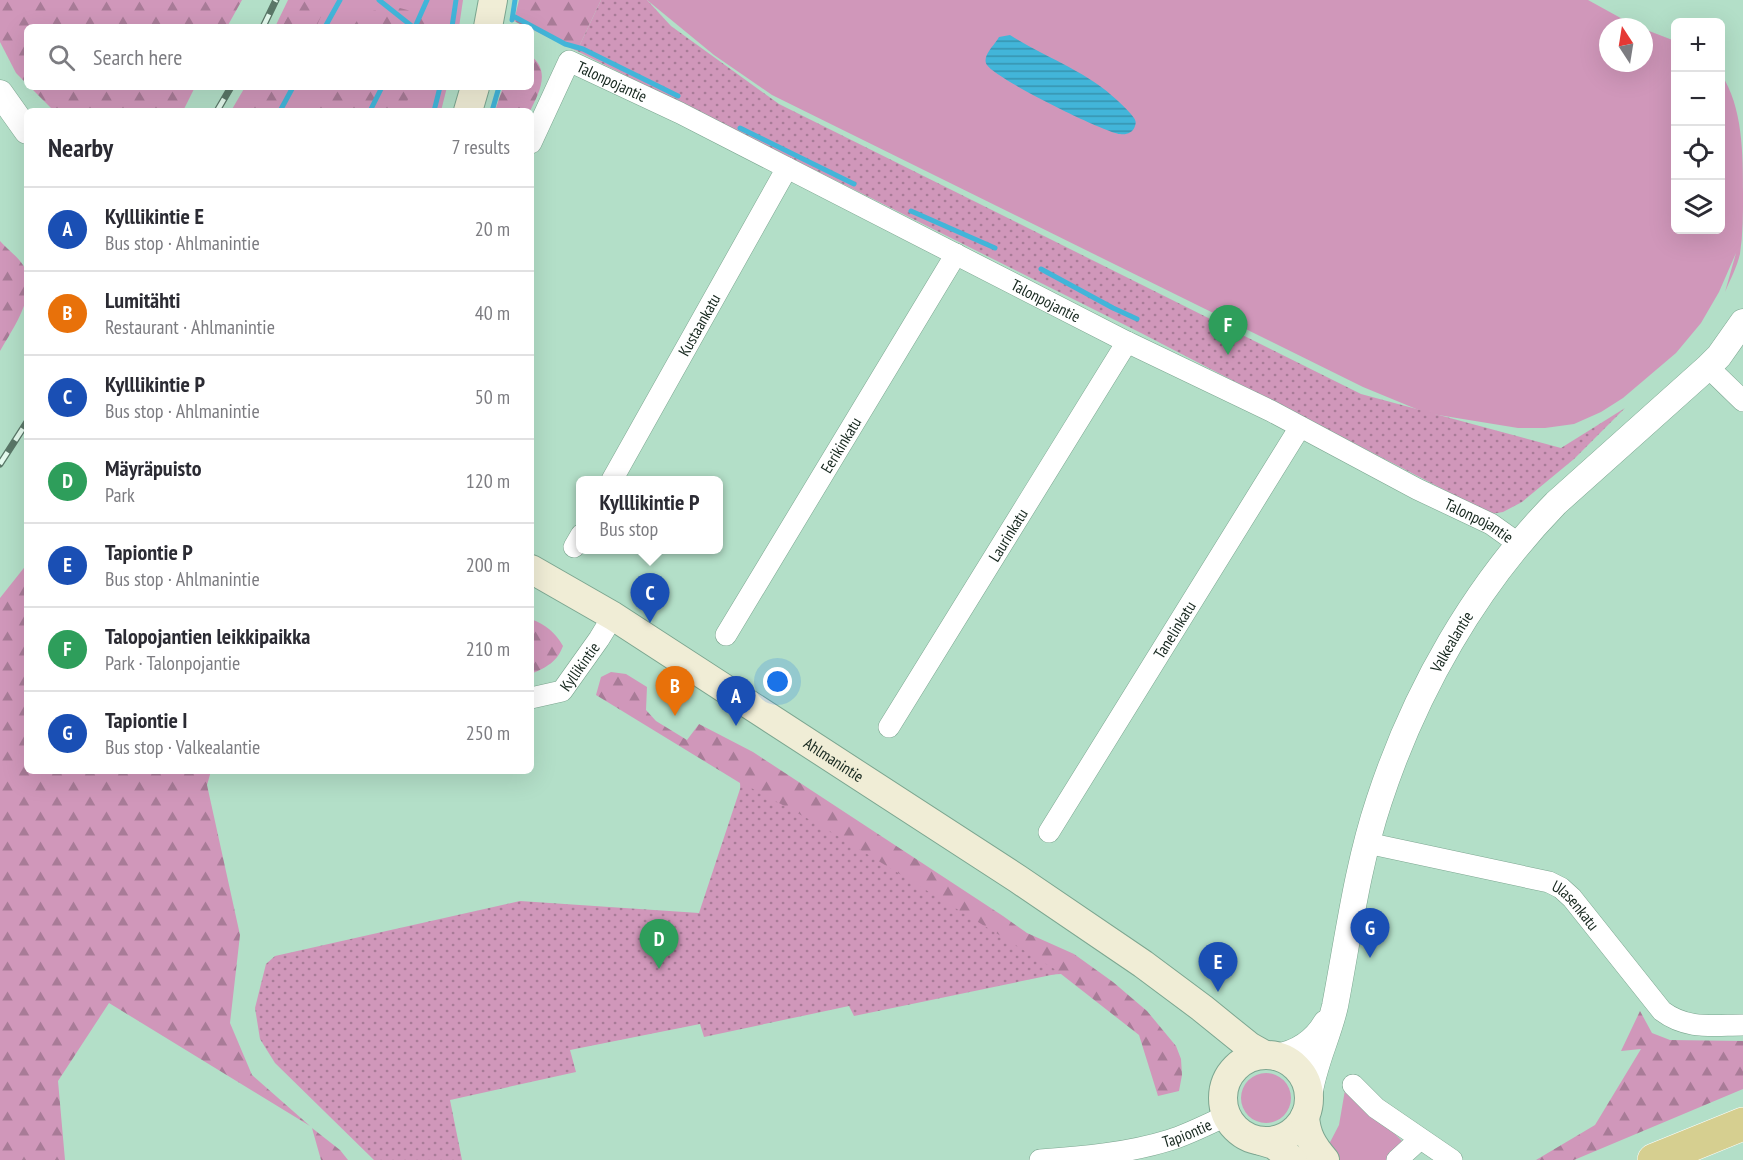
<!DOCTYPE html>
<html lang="en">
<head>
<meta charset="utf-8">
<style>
	:root { --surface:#fff; --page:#f2f2f3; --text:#2b2b33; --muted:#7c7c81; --line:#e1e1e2; --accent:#0b8043 }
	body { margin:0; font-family:"PT Sans Narrow",sans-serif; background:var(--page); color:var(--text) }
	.controls { position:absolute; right:18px; top:18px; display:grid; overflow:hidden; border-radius:9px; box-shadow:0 6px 24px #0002 }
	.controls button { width:54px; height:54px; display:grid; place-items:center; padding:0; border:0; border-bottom:2px solid var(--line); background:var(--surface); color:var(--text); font:30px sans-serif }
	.compass { position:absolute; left:1599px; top:18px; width:54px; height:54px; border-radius:50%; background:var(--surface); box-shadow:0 6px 24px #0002; rotate:348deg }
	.you { position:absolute; left:778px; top:682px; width:21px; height:21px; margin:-15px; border:4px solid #fff; border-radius:50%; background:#1a73e8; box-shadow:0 0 0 9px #1a73e833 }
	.badge { display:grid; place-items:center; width:39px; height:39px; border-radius:50%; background:var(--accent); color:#fff; font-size:20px; font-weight:700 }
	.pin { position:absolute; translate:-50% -50px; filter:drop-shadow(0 2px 3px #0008) }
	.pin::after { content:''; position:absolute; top:32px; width:21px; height:18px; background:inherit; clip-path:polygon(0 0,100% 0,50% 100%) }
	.popup { position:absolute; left:576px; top:476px; width:147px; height:78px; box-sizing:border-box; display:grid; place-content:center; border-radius:9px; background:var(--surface); filter:drop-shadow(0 2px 4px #0005); font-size:20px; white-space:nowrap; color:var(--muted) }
	.popup b { font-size:22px; color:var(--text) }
	.popup::after { content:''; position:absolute; left:50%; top:100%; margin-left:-12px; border:12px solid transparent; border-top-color:var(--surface) }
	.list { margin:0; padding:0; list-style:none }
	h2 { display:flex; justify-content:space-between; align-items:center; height:78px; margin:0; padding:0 24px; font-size:26px }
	h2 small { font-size:20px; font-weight:400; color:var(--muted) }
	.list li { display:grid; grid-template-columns:39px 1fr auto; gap:18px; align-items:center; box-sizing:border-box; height:84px; padding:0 24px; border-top:2px solid var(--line) }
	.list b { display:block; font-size:22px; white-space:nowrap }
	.list p { margin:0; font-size:20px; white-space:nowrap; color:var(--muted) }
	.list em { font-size:20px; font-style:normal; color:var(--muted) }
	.icon { flex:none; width:33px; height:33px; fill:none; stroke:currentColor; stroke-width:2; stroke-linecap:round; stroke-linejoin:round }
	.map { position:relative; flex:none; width:1743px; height:1160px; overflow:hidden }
	.search { position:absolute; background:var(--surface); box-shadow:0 6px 24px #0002; left:24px; top:24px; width:510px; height:66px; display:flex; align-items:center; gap:15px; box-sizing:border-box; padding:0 21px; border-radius:9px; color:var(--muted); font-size:22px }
	.panel { position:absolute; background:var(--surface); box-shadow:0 6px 24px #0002; left:24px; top:108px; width:510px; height:666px; border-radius:9px }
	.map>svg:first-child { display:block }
	.grass { fill:#d097ba }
	.forest { fill:url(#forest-firs) }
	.park { fill:url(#park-dots) }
	.water { fill:url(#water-rules) }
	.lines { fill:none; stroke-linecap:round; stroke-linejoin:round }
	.stream { stroke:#42b5d9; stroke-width:5 }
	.minor-casing { stroke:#7ca690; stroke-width:22 }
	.tertiary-casing { stroke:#7ca690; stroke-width:27 }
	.secondary-casing { stroke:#7ca690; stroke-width:30 }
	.trunk-casing { stroke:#fff; stroke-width:34 }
	.minor { stroke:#fff; stroke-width:21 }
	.tertiary { stroke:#fff; stroke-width:26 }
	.secondary { stroke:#f0edd6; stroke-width:28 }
	.trunk { stroke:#d6cf90; stroke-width:33 }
	.rail-casing { stroke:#5a7768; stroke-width:7 }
	.rail { stroke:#e4faee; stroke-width:4.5; stroke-dasharray:14; stroke-linecap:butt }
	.labels { text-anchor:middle; stroke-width:4.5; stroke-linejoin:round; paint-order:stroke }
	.street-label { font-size:16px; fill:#15261d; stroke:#e4faee }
</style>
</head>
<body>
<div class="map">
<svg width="1743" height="1160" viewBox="0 0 1743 1160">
	<defs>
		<pattern id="forest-firs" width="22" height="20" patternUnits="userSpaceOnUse" patternTransform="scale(1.5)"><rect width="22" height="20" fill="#d097ba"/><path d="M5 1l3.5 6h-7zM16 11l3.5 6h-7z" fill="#a87b97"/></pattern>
		<pattern id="park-dots" width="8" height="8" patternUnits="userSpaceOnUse" patternTransform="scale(1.5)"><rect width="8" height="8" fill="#d097ba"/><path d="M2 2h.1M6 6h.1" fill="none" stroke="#a87b97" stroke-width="1.8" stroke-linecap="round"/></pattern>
		<pattern id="water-rules" width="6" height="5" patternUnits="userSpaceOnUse" patternTransform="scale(1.5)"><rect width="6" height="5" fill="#42b5d9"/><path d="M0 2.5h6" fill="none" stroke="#3693af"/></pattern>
	</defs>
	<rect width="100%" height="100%" fill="#b3dfc8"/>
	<path class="grass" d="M288,0h175l-4,27h-184z
		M647,0h941l49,27h-29v36h36v-34l31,12 1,189h44l1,-156c22,33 22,80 22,120 0,20 0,40 -3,60 -3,13 -10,26 -15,38l11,-39 -17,39 -18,31 -25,30 -53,45 -22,14 -27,12 -29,4h-27l-92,-15 -63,-26 -591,-292 -58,-40z
		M245,87h202l-6,24h-210z
		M1241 1098a25 25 0 1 1 50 0a25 25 0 1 1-50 0Z
		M1345,1090l41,35 16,16 -13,19h-51l-11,-12 12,-23z"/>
	<path class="forest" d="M0,0h242l-15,27h-200v57l-11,-11 -16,-31z
		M296,0h33l-13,27h-34z
		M519,0h82l-24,51 -46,-22v-2h-5l-12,-6z
		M400,8l29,8 -3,11h-73c10,-19 29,-18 47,-19z
		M531,56c20,15 8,37 -1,55h-35l8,-24h28z
		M30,87h165l-12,24h-129z
		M251,87h36l-12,24h-36z
		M321,87h91l-8,24h-95z
		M0,241c7,8 17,15 23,24 17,26 -10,63 -23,86z
		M27,564v207h184l-4,14 33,150 -10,88 22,52 58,51 -201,-123 -51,78 7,79h-65v-562z
		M531,619c15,6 24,13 32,27 -6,16 -16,21 -32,28z
		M611,672l15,2 21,13 -1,23 10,11 31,19 12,-16 54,28 250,164 24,17 47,21 39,28 34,29 29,35 5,13 1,16 -3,16 -21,5 -19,-61 -78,-61 -69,4 -251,-172 -1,-23 -144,-88 5,-18z
		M1640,1011l12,22 18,7 73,1v48l-169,71h-38l59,-35 46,-76 -20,2z
		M312,1128l28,22 8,10h-27z"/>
	<path class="park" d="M601,0h46l24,26 108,78 582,290 200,54 64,-40 -51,51 -52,43 -19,10 -12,2 -350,-181 -564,-282z
		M742,783l81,44 238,146 -207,43 -5,-10 -145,31 -4,-13 -130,26 6,22 -126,28 12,60h-88l-99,-97 -15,-24 -5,-31 11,-44 9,-8 245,-55 179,12z"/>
	<path class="water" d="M1010,35c36,23 77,36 108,66 6,6 12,11 16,17 2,3 2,5 1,8 -2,7 -9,9 -15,8 -17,-2 -124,-55 -133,-69 -6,-9 8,-20 12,-28z"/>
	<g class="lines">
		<path class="stream" d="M379,0l34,27
			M513,16l52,28 18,5 95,47
			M512,20l3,-20
			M325,27l15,-27
			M415,27l12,-27
			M452,27l4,-27
			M280,111l13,-24
			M370,111l12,-24
			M434,111l6,-24
			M492,111l7,-24
			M740,128l114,56
			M911,211l84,37
			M1041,269l72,39 24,11"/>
		<defs>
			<g id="minor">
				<path id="s1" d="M531,143l38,-82 111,52 447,229 144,69 146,78 74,35 28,20"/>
				<path d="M1708,367l35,34"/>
				<path id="s2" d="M612,480l175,-312"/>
				<path d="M574,547l7,-12"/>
				<path id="s3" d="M726,635l230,-381"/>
				<path id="s4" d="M531,698l31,-7 37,-52 14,-23"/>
				<path id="s5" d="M889,727l238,-385"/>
				<path id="s6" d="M1049,832l251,-405"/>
				<path id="s7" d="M1367,843l182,39 12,6 11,10 90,113c25,19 51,14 81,14"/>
				<path d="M1353,1085l23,23 76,52"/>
				<path id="s8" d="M1040,1160c44,-3 88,-7 130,-20 19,-6 38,-16 56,-24"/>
				<path d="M1397,1160l23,-21"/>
			</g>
			<g id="tertiary">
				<path d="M0,93l27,38"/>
				<path d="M1276,1057c22,-4 39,-15 50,-34"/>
				<path id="s9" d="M1309,1097c4,-32 19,-60 26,-91 13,-68 22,-139 44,-205 36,-110 96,-215 177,-298l152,-136 11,-11 24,-34"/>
			</g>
			<g id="secondary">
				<path d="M488,27l5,-27"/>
				<path d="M468,111l7,-24"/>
				<path id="s10" d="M531,569l82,47 405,263 125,85 59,44 47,38 16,9"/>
				<circle cx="1266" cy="1098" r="43"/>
				<path d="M1305,1116c1,19 8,30 20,44"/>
				<path d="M1261,1141l13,4 19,15"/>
			</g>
			<path id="trunk" d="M1654,1160l89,-36"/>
		</defs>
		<use href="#minor" class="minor-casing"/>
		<use href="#tertiary" class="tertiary-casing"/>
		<use href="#secondary" class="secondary-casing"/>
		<use href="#trunk" class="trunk-casing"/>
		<use href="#minor" class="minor"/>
		<use href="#tertiary" class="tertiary"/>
		<use href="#secondary" class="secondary"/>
		<use href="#trunk" class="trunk"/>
		<defs>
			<path id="rail" d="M263,27l13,-27
				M217,111l14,-24
				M0,464l27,-42"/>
		</defs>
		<use href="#rail" class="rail-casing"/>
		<use href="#rail" class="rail"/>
	</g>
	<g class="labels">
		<g class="street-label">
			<text dy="6" stroke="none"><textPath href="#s1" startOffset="138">Talonpojantie</textPath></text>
			<text dy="6" stroke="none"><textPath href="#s1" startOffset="624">Talonpojantie</textPath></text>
			<text dy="6" stroke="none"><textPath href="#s2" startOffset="178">Kustaankatu</textPath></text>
			<text dy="6" stroke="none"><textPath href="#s3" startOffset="222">Eerikinkatu</textPath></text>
			<text dy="6" stroke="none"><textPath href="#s1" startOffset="1110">Talonpojantie</textPath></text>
			<text dy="6" stroke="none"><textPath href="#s5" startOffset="226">Laurinkatu</textPath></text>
			<text dy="6" stroke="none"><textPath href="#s6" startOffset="238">Tanelinkatu</textPath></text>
			<text dy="6" stroke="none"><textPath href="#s9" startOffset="480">Valkealantie</textPath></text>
			<text dy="6" stroke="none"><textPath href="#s4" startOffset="62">Kyllikintie</textPath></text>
			<text dy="6" stroke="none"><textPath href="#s10" startOffset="358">Ahlmanintie</textPath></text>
			<text dy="6" stroke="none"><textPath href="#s7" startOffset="222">Ulasenkatu</textPath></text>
			<text dy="6" stroke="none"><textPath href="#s8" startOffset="150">Tapiontie</textPath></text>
		</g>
	</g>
</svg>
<div class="controls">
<button>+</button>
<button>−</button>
<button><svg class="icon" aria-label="locate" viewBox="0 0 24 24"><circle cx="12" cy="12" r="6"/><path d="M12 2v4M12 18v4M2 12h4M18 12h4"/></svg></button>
<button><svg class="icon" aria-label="layers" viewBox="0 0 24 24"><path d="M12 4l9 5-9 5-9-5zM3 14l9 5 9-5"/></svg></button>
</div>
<svg class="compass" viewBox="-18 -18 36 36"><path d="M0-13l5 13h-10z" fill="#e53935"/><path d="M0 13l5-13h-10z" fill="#7c7c81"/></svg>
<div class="you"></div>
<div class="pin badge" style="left:736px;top:726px;background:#1a4fb4">A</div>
<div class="pin badge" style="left:675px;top:716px;background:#e8710a">B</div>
<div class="pin badge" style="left:650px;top:623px;background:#1a4fb4">C</div>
<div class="popup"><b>Kylllikintie P</b>Bus stop</div>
<div class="pin badge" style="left:659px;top:969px;background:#2e9e5b">D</div>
<div class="pin badge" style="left:1218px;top:992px;background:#1a4fb4">E</div>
<div class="pin badge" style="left:1228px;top:355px;background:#2e9e5b">F</div>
<div class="pin badge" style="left:1370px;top:958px;background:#1a4fb4">G</div>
<div class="search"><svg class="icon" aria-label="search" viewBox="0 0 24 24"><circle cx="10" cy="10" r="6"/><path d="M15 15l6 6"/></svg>Search here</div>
<section class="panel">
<h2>Nearby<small>7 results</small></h2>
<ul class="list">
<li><span class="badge" style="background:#1a4fb4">A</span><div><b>Kylllikintie E</b><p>Bus stop · Ahlmanintie</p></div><em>20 m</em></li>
<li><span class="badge" style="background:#e8710a">B</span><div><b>Lumitähti</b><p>Restaurant · Ahlmanintie</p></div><em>40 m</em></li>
<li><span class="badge" style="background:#1a4fb4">C</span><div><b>Kylllikintie P</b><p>Bus stop · Ahlmanintie</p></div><em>50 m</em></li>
<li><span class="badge" style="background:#2e9e5b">D</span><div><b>Mäyräpuisto</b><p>Park</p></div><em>120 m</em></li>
<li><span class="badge" style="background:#1a4fb4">E</span><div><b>Tapiontie P</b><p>Bus stop · Ahlmanintie</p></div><em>200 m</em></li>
<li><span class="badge" style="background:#2e9e5b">F</span><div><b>Talopojantien leikkipaikka</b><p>Park · Talonpojantie</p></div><em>210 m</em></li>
<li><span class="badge" style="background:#1a4fb4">G</span><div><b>Tapiontie I</b><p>Bus stop · Valkealantie</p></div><em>250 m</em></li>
</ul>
</section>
</div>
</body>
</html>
